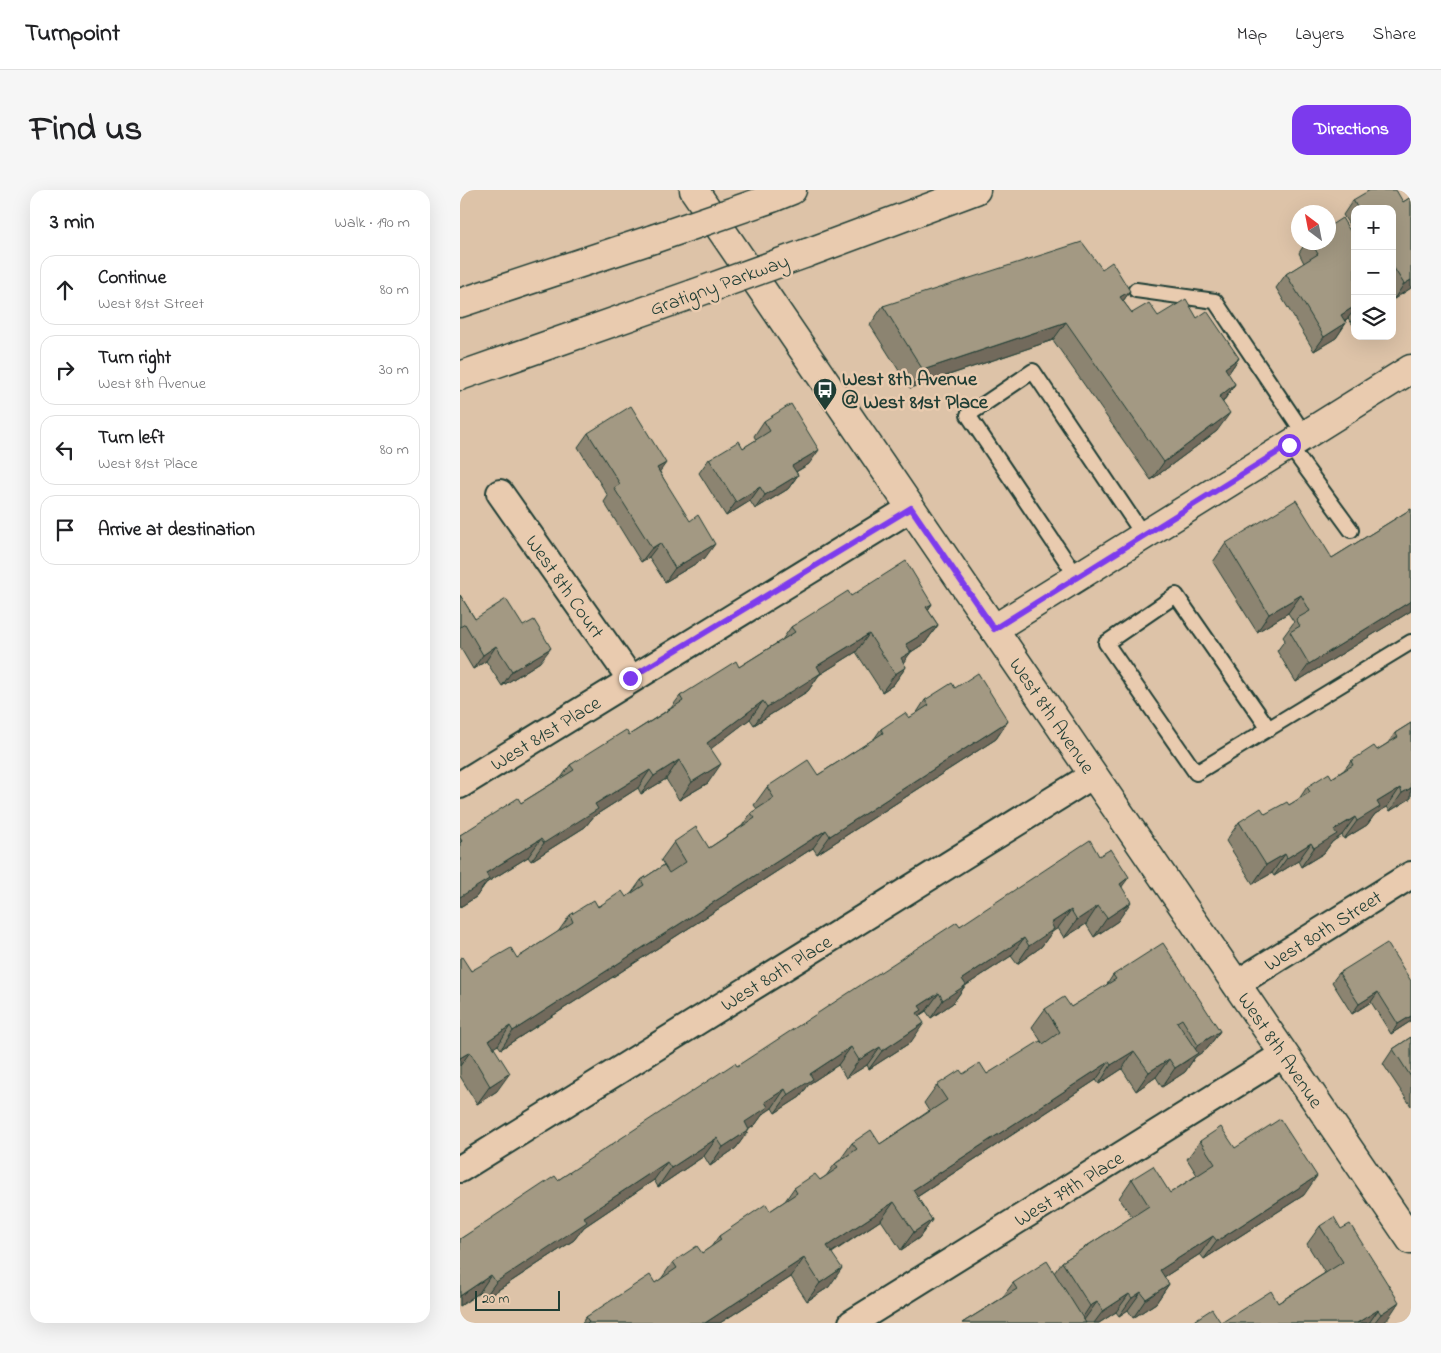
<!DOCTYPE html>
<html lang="en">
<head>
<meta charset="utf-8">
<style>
	:root { --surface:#fff; --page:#f6f6f6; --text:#202124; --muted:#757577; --line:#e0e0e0; --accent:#7c3aed }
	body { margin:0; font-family:"Indie Flower",sans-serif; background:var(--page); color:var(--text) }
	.controls { position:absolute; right:15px; top:15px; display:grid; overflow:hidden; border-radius:10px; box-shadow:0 5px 20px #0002 }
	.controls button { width:45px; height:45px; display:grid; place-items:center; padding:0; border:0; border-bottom:1px solid var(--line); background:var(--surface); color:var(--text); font:25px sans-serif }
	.compass { position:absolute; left:831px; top:15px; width:45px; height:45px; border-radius:50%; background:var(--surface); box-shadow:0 5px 20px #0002; rotate:328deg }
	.scale { position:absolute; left:15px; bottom:12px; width:85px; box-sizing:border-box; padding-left:5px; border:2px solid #1f3d34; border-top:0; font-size:14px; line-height:18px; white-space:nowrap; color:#1f3d34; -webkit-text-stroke:4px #e9cbaf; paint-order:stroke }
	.stop { position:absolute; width:15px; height:15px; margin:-11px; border:4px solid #7c3aed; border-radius:50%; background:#fff }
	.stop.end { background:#7c3aed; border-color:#fff; box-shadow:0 1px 5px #0008 }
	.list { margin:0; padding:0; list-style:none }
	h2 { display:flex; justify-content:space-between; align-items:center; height:65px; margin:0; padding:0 20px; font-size:21px }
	h2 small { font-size:16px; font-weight:400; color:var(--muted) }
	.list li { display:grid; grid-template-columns:32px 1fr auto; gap:15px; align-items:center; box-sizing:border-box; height:70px; margin:0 10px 10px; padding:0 10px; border:1px solid var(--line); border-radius:15px }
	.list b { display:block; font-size:19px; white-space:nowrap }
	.list p { margin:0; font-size:16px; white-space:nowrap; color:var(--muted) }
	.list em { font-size:16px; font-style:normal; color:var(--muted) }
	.icon { flex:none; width:28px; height:28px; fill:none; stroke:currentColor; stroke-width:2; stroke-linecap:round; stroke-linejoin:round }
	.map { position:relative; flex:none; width:951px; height:1133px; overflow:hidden; border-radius:15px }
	header { display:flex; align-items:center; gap:30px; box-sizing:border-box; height:70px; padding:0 25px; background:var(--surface); border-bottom:1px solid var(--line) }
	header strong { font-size:24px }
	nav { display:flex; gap:28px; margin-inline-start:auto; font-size:18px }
	.intro { display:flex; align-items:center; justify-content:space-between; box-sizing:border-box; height:120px; padding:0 30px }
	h1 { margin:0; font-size:35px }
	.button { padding:12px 22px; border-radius:15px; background:var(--accent); color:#fff; font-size:18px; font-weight:700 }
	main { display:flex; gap:30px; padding:0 30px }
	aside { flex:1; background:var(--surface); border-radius:15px; box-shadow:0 5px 20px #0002 }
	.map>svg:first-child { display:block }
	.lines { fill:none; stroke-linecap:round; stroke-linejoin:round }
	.lane-casing { stroke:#1f3d34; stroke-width:18 }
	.street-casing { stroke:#1f3d34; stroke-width:30 }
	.secondary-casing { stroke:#1f3d34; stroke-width:31 }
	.highway-casing { stroke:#1f3d34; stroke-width:31 }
	.lane { stroke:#e9cbaf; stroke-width:14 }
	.street { stroke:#e9cbaf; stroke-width:26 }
	.secondary { stroke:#e9cbaf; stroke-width:28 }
	.highway { stroke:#e9cbaf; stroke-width:28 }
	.highway-bridge-casing { stroke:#1f3d34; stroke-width:31; stroke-linecap:butt }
	.highway-bridge { stroke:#e9cbaf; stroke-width:28 }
	.wall { fill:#8c8471; stroke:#1f3d34 }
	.shaded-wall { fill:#726b5c; stroke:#1f3d34 }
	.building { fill:#a39983; stroke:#1f3d34 }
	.route { stroke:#7c3aed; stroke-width:6 }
	.labels { text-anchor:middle; stroke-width:5; stroke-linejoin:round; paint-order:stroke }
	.street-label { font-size:20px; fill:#1f3d34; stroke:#e9cbaf }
	.poi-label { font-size:20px; font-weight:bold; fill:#1f3d34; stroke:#e9cbaf; text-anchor:start }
</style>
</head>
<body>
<header>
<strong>Turnpoint</strong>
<nav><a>Map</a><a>Layers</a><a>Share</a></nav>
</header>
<div class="intro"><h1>Find us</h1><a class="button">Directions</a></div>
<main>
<aside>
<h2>3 min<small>Walk · 190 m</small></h2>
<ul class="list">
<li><svg class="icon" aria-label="ahead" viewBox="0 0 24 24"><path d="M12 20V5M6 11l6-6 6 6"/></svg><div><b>Continue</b><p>West 81st Street</p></div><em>80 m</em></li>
<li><svg class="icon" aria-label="right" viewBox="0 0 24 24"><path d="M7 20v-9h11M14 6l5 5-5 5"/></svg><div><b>Turn right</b><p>West 8th Avenue</p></div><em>30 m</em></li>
<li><svg class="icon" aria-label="left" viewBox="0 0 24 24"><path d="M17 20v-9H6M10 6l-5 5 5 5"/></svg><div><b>Turn left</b><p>West 81st Place</p></div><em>80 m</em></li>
<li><svg class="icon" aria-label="arrive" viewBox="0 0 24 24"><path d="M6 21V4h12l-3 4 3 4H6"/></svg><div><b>Arrive at destination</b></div></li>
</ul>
</aside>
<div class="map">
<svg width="951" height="1133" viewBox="0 0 951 1133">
	<rect width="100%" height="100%" fill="#ddc3a8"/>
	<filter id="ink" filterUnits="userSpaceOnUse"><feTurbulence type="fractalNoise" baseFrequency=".02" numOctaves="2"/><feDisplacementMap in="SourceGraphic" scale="10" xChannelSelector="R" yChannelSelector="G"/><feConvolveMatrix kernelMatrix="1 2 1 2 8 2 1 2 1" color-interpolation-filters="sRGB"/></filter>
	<g filter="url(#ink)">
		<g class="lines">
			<defs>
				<path id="lane" d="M676,100l79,11 90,134
					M829,255l62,85
					M617,387l-109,-162 65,-44 111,165
					M809,539l-93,-134 -70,48 90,130 215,-131"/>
				<g id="street">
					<path id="s1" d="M40,303l130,185"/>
					<path id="s2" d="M0,595l451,-277"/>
					<path id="s3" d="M776,794l175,-109"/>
					<path id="s4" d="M0,979l633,-394"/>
					<path id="s5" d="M392,1133l432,-269"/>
				</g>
				<g id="secondary">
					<path id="s6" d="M234,0l717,1050"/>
					<path d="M534,439l417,-260"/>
				</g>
				<path id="highway" d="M312,8l20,-8
					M347,63l169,-63
					M0,113l193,-64
					M0,186l233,-82"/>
			</defs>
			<use href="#lane" class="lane-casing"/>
			<use href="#street" class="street-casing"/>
			<use href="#secondary" class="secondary-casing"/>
			<use href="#highway" class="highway-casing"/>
			<use href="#lane" class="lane"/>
			<use href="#street" class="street"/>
			<use href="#secondary" class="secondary"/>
			<use href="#highway" class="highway"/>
			<defs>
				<path id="highway-bridge" d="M193,49l119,-41
					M233,104l114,-41"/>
			</defs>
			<use href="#highway-bridge" class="highway-bridge-casing"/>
			<use href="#highway-bridge" class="highway-bridge"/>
		</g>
		<path class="wall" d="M951,7v91l-17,11 -2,-4v-86h-37v25l-12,-19 10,-15 50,2z
			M895,49v85l-2,1 -5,-7 -3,3 1,2 -10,15 -22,13 -38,-63 10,-14 18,-11 -5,-10 7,-11h22z
			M642,79l28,22 -7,10 9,12 26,3 39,2 42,40 -11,16 7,10 -12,18 -6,29 -66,49 -98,-140 -143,48 -40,-63 13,-19z
			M304,231l45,43 -13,8 2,3 -10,14 -33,20 -5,-8 -24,15 -27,-43 10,-14 34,-11 13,-8 -2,-4z
			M128,243l72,39 45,86 -40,24 -16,-25 -8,5 -37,-60 4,-6 -30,-49z
			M951,319v102l-115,71 -19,-31 8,-11 -2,-3 11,-15 -6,-9 -31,19 -44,-70 13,-19 106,15z
			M0,405l15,24 65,43 -38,24 -16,-25 -13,8 -13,-22z
			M391,406l81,8 -4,6 10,15 -13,18 -14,9 -8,10 3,5 -13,18 -11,7 -26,-40 -37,23 -11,16 -54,34 -4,-6 -39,29 -3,35 -29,17 -13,-21 -25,15 -3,-6 -44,28 -9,11 -54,34 -3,-4 -42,26 -10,14 -16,10v-72l61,-32 40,-25 9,-13 59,-30 42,-27 9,-12 59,-29 43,-27 9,-13z
			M495,498l53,33 -12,18 -179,115 -4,-6 -312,201 -3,-4 -5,2 4,44 -20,13 -17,-28v-118l11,13 46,-13 41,-26 12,-17 56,-18 5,-3 10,-14 23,-15 -3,-5 13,-18 35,6 33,-22 9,-13 6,-4 -3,-4 13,-18 51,-12 56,-36 7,-10 28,-11 7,-4 9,-14z
			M951,533v75l-21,13 -3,-4 -12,7 -8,11 -23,14 -2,-4 -10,7 -8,11 -23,14 -3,-6 -24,15 -2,-3 -19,11 -27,-43 13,-19 26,-8 24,-9 10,-6 8,-12 25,-9 12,-8 7,-9 26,-11 11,-7 7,-10z
			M639,666l23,31 -4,34 -24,16 -8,-13 -22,14 -6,-10 -6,4 -11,15 -24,17 -6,-8 -46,30 -12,17 -22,15 -5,-7 -7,5 -8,26 -42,27 -2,-4 -21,13 -8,-13 -29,19 -9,13 -25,16 -3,-5 -9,6 -8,11 -6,4 -13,19 -26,18 -6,-10 -46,31 -4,-7 -70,47 -10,13 -91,60 -4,-7 -19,13v-67l98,-59 402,-254z
			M879,783l72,8v40l-20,13 -20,-32 -19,12 -20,-32z
			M653,785l107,56 -13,18 -12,8 -10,15 -23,15 -6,-10 -20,14 -14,-22 -23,15 -3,-4 -179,117 15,23 -13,18 -18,12 -20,-30 -49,33 -3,34 -22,14 -16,-24 -71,46h-138l4,-6 69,-34 6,-4 12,-17 29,-9 9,-6 8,-11 51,-25 15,-10 9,-13 26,-8 6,-4 9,-12 5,-4 12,-17 28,1 49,-33 -5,-8 13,-18 26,-11h24l56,-30 -11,-17 13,-18 26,-2 35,-21z
			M951,847v69l-28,-42 10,-15z
			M740,951l35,7 69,47 -100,64 -4,-5 -36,23 5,7 -13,19 -23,15 -5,-8 -9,6 -3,-4 -17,11h-137l40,-25 11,-15 41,-10 8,-11 70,-45 -13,-19 13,-19 38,14 27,-18 -10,-16z
			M860,1036l67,94 -5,3h-189l2,-3 26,3 57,-20 47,-30 -18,-29z"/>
		<path class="shaded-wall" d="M951,90v8l-17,11 10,-15z
			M670,101l-13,19 3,-13z
			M895,116v3l-7,9 -17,11 10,-14z
			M606,132l-13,18 -143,48 13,-18z
			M886,133l-10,15 -22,13 10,-14z
			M779,168l-13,19 -1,-9z
			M775,194l-13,19 -3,-6z
			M770,223l-13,18 -66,49 13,-18z
			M359,260l-10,14 -27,16 10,-14z
			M206,273l-10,14 1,-9z
			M338,285l-10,14 -33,20 10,-14z
			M300,297l-10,14 -24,15 10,-14z
			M200,353l-11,14 -8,5 11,-14z
			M255,354l-10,14 -40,24 10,-14z
			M841,405l-13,18 -31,19 12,-18z
			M951,411v10l-115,71 13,-18z
			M472,414l-13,18 7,-15z
			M478,435l-13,18 -14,9 -13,18h-6l14,-26z
			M409,444l-13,18 -37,23 -11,16 -54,34 13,-18 50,-41z
			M36,456l-10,15 -13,8 10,-14z
			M91,458l-11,14 -38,24 10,-15z
			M446,477l-13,18 -11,7 13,-18z
			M303,511l-13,18 -55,42 12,-18z
			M548,531l-12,18 -179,115 13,-18z
			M219,570l-13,19 -25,15 13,-18z
			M261,574l-13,19 -29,17 13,-18z
			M190,580l-12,18 -44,28 -9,11 -54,34 13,-18 51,-39z
			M940,598l-13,19 -12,7 -8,11 -23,14 13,-18 20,-19z
			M951,598v10l-21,13 12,-18z
			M895,627l-13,18 -10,7 -8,11 -23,14 13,-19 20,-18z
			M366,640l-13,18 -312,201 12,-18z
			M81,649l-13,18 -42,26 -10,14 -16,10v-10l26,-24z
			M851,653l-13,18 -24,15 13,-18z
			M825,664l-13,19 -19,11 13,-19z
			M669,687l-13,18 4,-11z
			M671,712l-13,19 -24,16 13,-19z
			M638,716l-12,18 -22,14 13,-18z
			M611,720l-13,18 -6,4 -11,15 -24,17 12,-18 22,-23z
			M564,748l-13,18 -46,30 -12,17 -22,15 12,-18 19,-21z
			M918,802l-7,10 -19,12 7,-10z
			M479,803l-13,18 -9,6 -8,11 10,-22z
			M951,826v5l-20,13 7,-10z
			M464,833l-13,19 -42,27 13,-18z
			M50,836l-12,19 -22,14 13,-19z
			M760,841l-13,18 -12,8 -10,15 -23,15 13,-19 13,-8 10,-15z
			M391,857l-13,18 -29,19 -9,13 -25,16 13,-18 22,-21z
			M420,857l-13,18 -21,13 13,-18z
			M674,861l-12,18 -23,15 12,-19z
			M10,862l-10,14v-8z
			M709,869l-13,18 -20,14 13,-19z
			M649,872l-13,18 -196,128 13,-18z
			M50,883l-13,18 -20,13 13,-18z
			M325,899l-13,19 -9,6 -8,11 -23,16 13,-19 20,-20z
			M289,940l-13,18 -26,18 13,-19z
			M257,948l-13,18 -46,31 13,-19z
			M207,972l-13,18 -70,47 -10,13 -91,60 13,-18 88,-65z
			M857,986l-13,19 -100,64 13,-18z
			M434,1012l-13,18 -67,44 13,-18z
			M472,1030l-13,18 -18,12 13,-18z
			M753,1046l-13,18 -53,34 13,-18z
			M344,1068l-13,19 -71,46h-15z
			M382,1078l-13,19 -22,14 13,-18z
			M31,1085l-12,18 -19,13v-10z
			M709,1094l-13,19 -23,15 13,-19z
			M681,1102l-13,18 -9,6 13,-18z
			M669,1104l-13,18 -17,11h-5l9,-12z
			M637,1112l-13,18 -5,3 11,-17z
			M939,1112l-12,18 -5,3h-8l7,-9z
			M918,1120l-9,13h-12z"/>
		<path class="building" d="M910,0h26l7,12 8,-5v83l-7,4 -12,-19v-56h-34l-5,-9z
			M882,28l13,21v67l-14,9 5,8 -22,14 -38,-63 32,-20 -7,-12h17v-15z
			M622,52l20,27 10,-7 18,29 -10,6 12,16 17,-10 9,13 28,-17 11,19 10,-7 32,47 -14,10 10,16 -16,13 11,16 -66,49 -98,-140 -143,48 -40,-64z
			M331,214l28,46 -27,16 6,9 -33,20 -5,-8 -24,15 -27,-43 30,-18 4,7 27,-17 -6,-10z
			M171,216l35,57 -9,5 33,53 8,-6 17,29 -40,24 -15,-25 -8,5 -38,-60 6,-4 -32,-51z
			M836,310l36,58 79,-49v92l-102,63 -19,-32 10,-6 -4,-7 14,-8 -9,-16 -32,19 -43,-71z
			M446,371l26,43 -6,3 12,18 -32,19 5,8 -10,6 5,9 -11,7 -26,-40 -52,32 4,7 -54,34 -4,-6 -56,42 14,21 -29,18 -13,-22 -25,16 -4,-6 -55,34 3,5 -54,34 -3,-4 -55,34 3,6 -29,18v-54l2,-2 -2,-3v-3l58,-37 3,5 53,-33 -4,-5 56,-35 3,5 54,-34 -3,-5 56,-35 3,6 56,-35 -4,-5 57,-36 3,5z
			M0,405l15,24 31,-20 17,27 11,-6 17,28 -39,23 -16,-25 -13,9 -18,-31 -5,3z
			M518,483l30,48 -178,115 -4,-6 -313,201 -3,-5 -21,14 21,33 -20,13 -20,-34 -10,6v-100l2,-1 9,14 40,-23 6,10 56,-36 -3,-7 24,-15 4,7 24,-16 4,6 18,-12 -3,-5 23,-15 5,8 17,-11 -12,-20 22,-15 13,21 46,-30 -4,-5 23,-15 -7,-11 41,-27 10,15 65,-42 -2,-4 24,-16 4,5 20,-13 -4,-5 27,-17 3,5z
			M951,533v65l-9,5 -2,-5 -23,14 3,5 -23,14 -2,-4 -21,13 3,4 -23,14 -3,-5 -24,15 -2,-4 -19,11 -27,-43 22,-14 4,6 22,-12 2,3 21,-13 -3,-5 22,-14 3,5 21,-13 -2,-4 23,-15 3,4 21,-13 -3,-4z
			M630,650l9,16 12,-7 18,28 -9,7 11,18 -24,16 -9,-12 -21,14 -6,-10 -20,13 3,6 -25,17 -5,-8 -62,41 4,6 -23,15 -4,-7 -20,13 3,4 -5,3 7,10 -42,28 -2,-4 -21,13 -8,-13 -41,27 3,5 -25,16 -3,-6 -20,13 3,5 -23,15 4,8 -26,17 -6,-9 -46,30 -4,-6 -83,55 3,5 -91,60 -5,-7 -31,21v-57l95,-63 3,4 177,-117 2,3 220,-144 3,4z
			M703,753l57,88 -22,14 -16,-26 -5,3 21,31 -23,15 -6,-9 -20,13 -15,-21 -23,14 -2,-3 -196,128 19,30 -18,12 -20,-30 -67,44 15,22 -22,15 -16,-25 -99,65h-118l2,-1 -3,-5 64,-42 5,8 22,-15 -4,-6 24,-16 5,7 19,-13 -2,-4 47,-32 4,7 27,-18 -3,-5 21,-14 5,6 18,-12 -3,-4 22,-15 -5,-6 19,-13 9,14 67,-44 -10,-15 23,-15 3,4 17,-11 7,11 53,-33 3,3 17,-12 -15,-23 19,-12 7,10 45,-28 -3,-4z
			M927,753l24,38v35l-13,8 -20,-32 -19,12 -20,-31z
			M951,847v40l-18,-28z
			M820,929l37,57 -100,65 -4,-5 -53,34 9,14 -23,15 -5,-7 -9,6 -3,-4 -26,17 -6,-9 -7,4 -28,-44 87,-56 -17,-27 21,-13 17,27 45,-29 -15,-23 21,-14 14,21z
			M874,1027l7,12 9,-5 49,78 -18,12 -3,-4 -21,13h-160l-2,-3 17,-11 9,14 50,-32 7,12 65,-41 -23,-36z
			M587,1071l39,62h-124l55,-34 -4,-6z"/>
	</g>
	<g class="lines" filter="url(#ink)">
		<path class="route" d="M170,488l281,-170 83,121 295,-184"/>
	</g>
	<defs>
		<symbol id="bus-pin" viewBox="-11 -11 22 30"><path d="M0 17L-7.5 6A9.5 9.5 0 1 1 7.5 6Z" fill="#1f3d34" stroke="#e9cbaf"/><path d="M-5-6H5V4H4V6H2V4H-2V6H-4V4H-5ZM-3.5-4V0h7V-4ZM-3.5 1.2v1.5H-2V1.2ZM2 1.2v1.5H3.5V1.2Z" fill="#fff"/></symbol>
	</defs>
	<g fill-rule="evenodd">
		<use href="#bus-pin" x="351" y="186" width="28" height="38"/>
	</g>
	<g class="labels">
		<g class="street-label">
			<text transform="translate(259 94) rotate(-20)" y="7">Gratigny Parkway</text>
			<text dy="7" stroke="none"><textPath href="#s1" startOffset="114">West 8th Court</textPath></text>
			<text dy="7" stroke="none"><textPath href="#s6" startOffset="636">West 8th Avenue</textPath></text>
			<text dy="7" stroke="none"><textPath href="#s2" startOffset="100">West 81st Place</textPath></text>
			<text dy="7" stroke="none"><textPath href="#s3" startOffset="102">West 80th Street</textPath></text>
			<text dy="7" stroke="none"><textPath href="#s4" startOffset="372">West 80th Place</textPath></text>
			<text dy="7" stroke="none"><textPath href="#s6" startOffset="1041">West 8th Avenue</textPath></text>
			<text dy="7" stroke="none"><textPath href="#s5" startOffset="255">West 79th Place</textPath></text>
		</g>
		<g class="poi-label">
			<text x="382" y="195">West 8th Avenue<tspan x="382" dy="23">@ West 81st Place</tspan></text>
		</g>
	</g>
</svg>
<div class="controls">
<button>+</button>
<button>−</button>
<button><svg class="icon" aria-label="layers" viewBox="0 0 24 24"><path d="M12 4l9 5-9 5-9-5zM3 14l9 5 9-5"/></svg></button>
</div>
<svg class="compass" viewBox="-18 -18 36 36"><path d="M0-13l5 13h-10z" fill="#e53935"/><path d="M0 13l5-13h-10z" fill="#757577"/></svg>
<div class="scale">20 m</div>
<div class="stop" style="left:829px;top:255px"></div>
<div class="stop end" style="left:170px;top:488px"></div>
</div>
</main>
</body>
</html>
